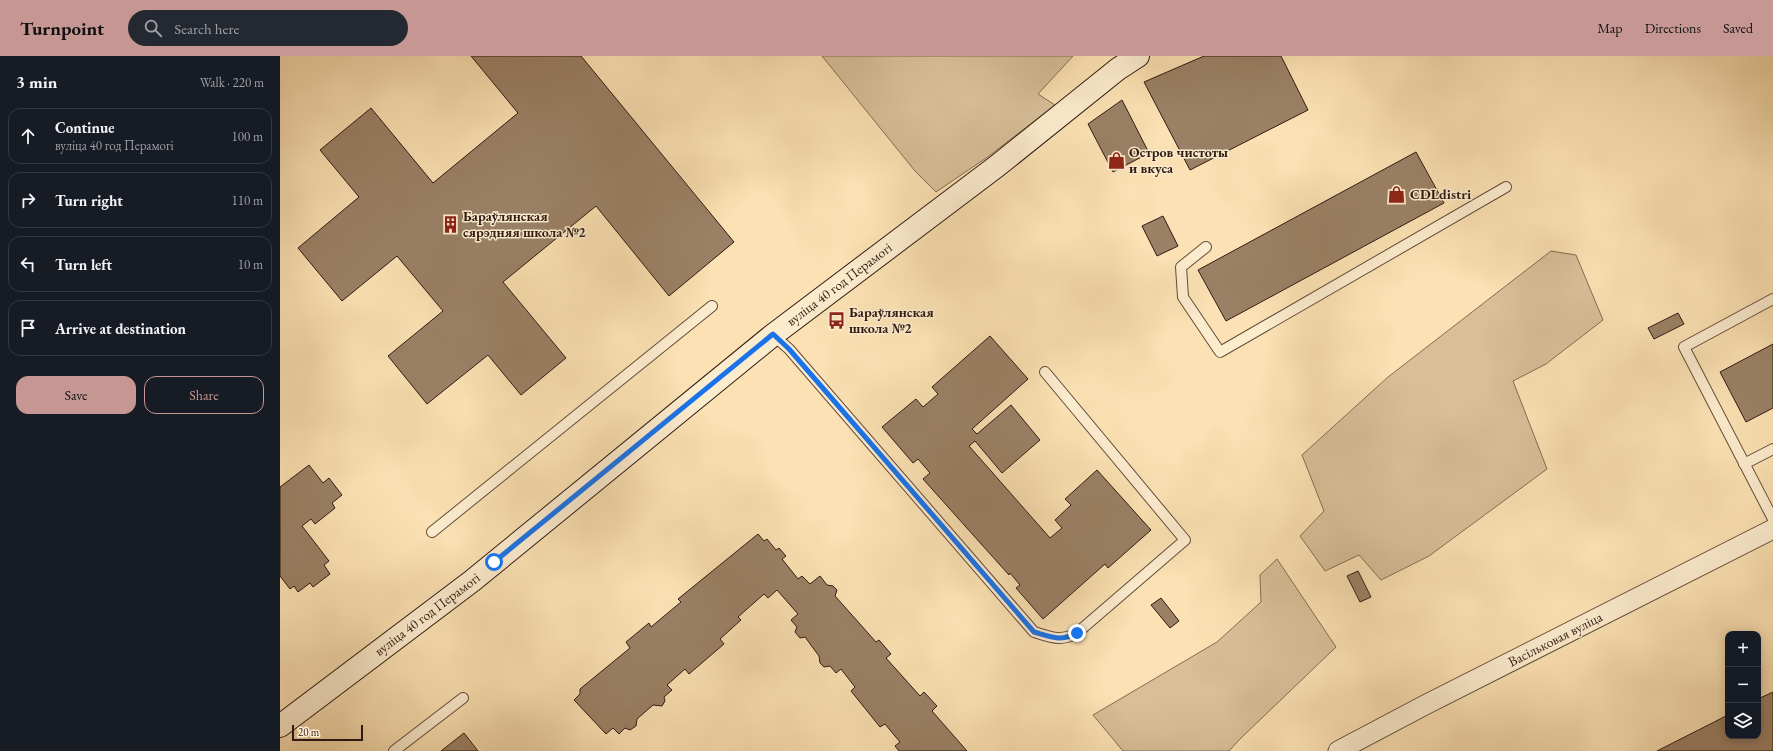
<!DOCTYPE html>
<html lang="en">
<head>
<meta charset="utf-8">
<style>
	:root { --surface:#171b24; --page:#242831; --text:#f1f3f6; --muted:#9ea1a6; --line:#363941; --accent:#c59692 }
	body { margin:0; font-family:"EB Garamond",serif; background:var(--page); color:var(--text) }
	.controls { position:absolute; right:12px; bottom:12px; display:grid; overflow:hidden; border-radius:8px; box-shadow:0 2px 10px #0003 }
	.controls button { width:36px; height:36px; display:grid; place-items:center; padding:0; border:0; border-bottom:1px solid var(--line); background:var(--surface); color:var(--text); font:20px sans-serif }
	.scale { position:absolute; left:12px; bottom:10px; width:71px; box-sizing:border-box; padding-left:4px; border:2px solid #301a12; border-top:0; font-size:11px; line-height:14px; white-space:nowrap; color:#301a12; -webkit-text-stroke:3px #fcecce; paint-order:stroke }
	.stop { position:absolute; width:12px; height:12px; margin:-9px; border:3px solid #1a73e8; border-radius:50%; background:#fff }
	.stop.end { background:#1a73e8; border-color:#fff; box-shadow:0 1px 4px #0008 }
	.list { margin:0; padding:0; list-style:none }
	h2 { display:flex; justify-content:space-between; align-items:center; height:52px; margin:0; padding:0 16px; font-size:17px }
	h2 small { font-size:13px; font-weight:400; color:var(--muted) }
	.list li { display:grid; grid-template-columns:26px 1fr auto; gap:12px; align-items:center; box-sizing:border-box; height:56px; margin:0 8px 8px; padding:0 8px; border:1px solid var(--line); border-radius:12px }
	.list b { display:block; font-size:15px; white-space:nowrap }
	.list p { margin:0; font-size:13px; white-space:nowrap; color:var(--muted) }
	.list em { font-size:13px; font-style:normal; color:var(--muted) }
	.actions { display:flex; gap:8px; padding:12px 16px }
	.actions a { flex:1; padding:9px 0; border:1px solid var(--accent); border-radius:12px; text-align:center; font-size:14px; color:var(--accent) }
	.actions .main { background:var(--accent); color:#111 }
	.icon { flex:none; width:22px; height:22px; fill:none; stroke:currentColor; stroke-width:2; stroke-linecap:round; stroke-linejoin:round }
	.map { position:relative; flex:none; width:1493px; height:695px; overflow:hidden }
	header { display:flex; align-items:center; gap:24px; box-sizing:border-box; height:56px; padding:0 20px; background:var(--accent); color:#111 }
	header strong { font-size:19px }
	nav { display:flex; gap:22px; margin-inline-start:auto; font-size:14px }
	.search { width:280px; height:36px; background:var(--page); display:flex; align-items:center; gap:10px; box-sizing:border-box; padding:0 14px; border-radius:22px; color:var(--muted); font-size:15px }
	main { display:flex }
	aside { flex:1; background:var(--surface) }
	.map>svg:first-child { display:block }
	.green { fill:#d8bf98; stroke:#846c55 }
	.building { fill:#9a8166; stroke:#301a12 }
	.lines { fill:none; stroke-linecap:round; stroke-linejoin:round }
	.lane-casing { stroke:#634c3a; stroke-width:12 }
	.street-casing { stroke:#634c3a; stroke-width:21 }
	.secondary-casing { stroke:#301a12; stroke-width:24 }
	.lane { stroke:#fcecce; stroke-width:10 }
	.street { stroke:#fcecce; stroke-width:19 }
	.secondary { stroke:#fcecce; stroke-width:22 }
	.route { stroke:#1a73e8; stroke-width:5 }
	.labels { text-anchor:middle; stroke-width:3; stroke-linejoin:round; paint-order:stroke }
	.poi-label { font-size:14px; font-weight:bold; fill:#301a12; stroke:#fcecce; text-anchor:start }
	.street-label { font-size:14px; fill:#301a12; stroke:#fcecce }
</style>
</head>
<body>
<header>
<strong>Turnpoint</strong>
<div class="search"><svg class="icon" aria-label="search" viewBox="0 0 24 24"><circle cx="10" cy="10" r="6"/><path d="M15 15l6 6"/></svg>Search here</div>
<nav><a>Map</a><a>Directions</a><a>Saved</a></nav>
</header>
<main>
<aside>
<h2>3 min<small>Walk · 220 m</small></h2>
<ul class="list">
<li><svg class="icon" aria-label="ahead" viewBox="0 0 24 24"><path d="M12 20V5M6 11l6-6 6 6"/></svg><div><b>Continue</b><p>вуліца 40 год Перамогі</p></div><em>100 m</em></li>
<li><svg class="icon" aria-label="right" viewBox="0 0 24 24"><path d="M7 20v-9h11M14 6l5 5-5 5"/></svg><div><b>Turn right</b></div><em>110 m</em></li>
<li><svg class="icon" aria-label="left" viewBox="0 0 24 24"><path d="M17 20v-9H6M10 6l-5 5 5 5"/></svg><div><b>Turn left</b></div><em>10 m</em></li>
<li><svg class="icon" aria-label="arrive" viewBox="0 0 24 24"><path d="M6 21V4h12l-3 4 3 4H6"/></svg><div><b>Arrive at destination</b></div></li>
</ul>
<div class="actions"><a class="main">Save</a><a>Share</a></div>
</aside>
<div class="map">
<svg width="1493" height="695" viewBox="0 0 1493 695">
	<rect width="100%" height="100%" fill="#fbe1b3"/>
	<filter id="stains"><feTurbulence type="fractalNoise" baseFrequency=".005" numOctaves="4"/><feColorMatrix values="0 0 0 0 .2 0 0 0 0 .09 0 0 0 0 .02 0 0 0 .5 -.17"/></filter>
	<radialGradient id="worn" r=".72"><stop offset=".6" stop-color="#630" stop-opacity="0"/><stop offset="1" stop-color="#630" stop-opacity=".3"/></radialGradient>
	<path class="green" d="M542,0h251l-35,38 17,11 -66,51 -53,36 -21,-21z
		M1271,195l25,4 27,65 -57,44 -33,17 34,88 -118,87 -48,24 -22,-25 -34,16 -25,-35 24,-25 -22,-56 86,-78z
		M997,503l59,88 -96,92 -11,12h-106l-30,-36 124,-73 44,-40 -1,-27z"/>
	<path class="building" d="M191,0h110l153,186 -65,54 -73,-90 -93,76 63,76 -45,37 -33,-40 -61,49 -39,-48 55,-45 -46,-55 -55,45 -44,-53 61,-51 -39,-47 51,-42 62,75 85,-70z
		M924,0h77l27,54 -118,60 -46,-88z
		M842,44l27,53 -36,19 -25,-48z
		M1136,96l28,51 -218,118 -28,-51z
		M883,160l15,30 -21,10 -15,-30z
		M1398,257l6,11 -30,15 -6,-11z
		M710,280l38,43 -56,50 5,5 34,-29 29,35 -38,33 -27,-32 -6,5 81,92 12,-10 -7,-8 16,-15 -6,-6 32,-29 54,60 -43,38 -3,-4 -62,55 -27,-31 4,-3 -10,-12 -1,2 -86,-96 7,-6 -12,-14 -5,4 -31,-36 34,-28 7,8 15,-13 -6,-7z
		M1493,288v64l-27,14 -26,-50z
		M29,409l14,18 6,-5 13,17 -10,8 3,5 -20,16 -4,-5 -9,7 27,35 -5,4 6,9 -17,13 -3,-4 -12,9 -4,-6 -4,3 -10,-13v-89z
		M478,478l6,7 3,-2 9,11 3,-2 7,8 -4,3 16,20 4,-3 8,8 10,-8 7,9 6,1 4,4 -2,6 41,46 3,-2 12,14 -5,4 34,38 4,-4 13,14 -5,5 35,40h-68l-4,-5 5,-4 -15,-18 -5,3 -29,-36 4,-4 -14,-18 -5,4 -6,-7 -6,1 -4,-4 -1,-7 -14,-19 -5,1 -5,-6 2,-5 -6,-7 7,-6 -21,-24 -9,8 -4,-4 -26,23 3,3 -21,19 4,5 -35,30 -4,-5 -18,16 5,5 -8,7 1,4 -3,5 -9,-1 -16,14 -1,7 -6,4 -5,-2 -6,6 -6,-6 -7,6 -32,-34 6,-6v-5l50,-41 -4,-6 23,-19 2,4 30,-25 -3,-3z
		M1078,515l13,26 -11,5 -13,-26z
		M881,542l18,23 -9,7 -19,-23z
		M1493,636v59h-116l71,-36v21h30v-37z
		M184,677l14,18h-37z"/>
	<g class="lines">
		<defs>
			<path id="lane" d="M926,191l-25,20 2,30 37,55 286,-165
				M1493,243l-89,48 89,172
				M493,279l16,14 245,283c17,5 26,10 43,1l108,-93 -140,-168
				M1464,408l29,-15
				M152,476l280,-226
				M114,695l69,-53"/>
			<path id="street" d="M1058,695l87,-46 348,-176"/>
			<path id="secondary" d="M0,670l192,-145 301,-246 224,-169 121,-97 20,-13"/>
		</defs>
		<use href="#lane" class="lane-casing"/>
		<use href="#street" class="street-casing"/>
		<use href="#secondary" class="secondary-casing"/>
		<use href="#lane" class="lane"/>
		<use href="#street" class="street"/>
		<use href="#secondary" class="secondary"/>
	</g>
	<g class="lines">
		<path class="route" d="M214,506l279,-228 16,15 245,283c17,5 26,10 43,1"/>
	</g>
	<defs>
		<symbol id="shop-bare" viewBox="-9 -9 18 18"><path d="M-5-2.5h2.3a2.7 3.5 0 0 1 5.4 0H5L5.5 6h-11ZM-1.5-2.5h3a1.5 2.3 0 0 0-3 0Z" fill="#8f2418" stroke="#fcecce" stroke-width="2.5" paint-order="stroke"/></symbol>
		<symbol id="building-bare" viewBox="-9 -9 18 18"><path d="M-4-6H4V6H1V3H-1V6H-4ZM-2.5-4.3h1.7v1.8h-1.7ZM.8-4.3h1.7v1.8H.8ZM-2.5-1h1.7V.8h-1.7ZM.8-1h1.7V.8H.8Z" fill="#8f2418" stroke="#fcecce" stroke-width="2.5" paint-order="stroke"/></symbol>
		<symbol id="bus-bare" viewBox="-9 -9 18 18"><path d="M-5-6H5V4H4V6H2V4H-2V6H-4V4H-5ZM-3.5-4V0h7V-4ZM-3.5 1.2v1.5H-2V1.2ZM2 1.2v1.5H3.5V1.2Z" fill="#8f2418" stroke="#fcecce" stroke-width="2.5" paint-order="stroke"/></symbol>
	</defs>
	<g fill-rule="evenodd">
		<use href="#shop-bare" x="824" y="92" width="25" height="25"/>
		<use href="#shop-bare" x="1104" y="126" width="25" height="25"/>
		<use href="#building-bare" x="158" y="156" width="25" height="25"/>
		<use href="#bus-bare" x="544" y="252" width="25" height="25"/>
	</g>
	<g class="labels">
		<g class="poi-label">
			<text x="849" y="101">Остров чистоты<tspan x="849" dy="16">и вкуса</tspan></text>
			<text x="1130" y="143">CDLdistri</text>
			<text x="183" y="165">Бараўлянская<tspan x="183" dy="16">сярэдняя школа №2</tspan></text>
			<text x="569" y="261">Бараўлянская<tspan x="569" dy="16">школа №2</tspan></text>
		</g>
		<g class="street-label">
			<text transform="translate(559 228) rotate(-37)" y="5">вуліца 40 год Перамогі</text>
			<text transform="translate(147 558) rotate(-37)" y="5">вуліца 40 год Перамогі</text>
			<text transform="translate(1275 583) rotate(-27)" y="5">Васільковая вуліца</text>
		</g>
	</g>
	<rect width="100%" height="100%" filter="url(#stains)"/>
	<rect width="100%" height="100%" fill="url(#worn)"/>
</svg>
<div class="controls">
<button>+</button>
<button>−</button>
<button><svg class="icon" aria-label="layers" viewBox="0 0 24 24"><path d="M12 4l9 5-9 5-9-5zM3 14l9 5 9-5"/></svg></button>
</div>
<div class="scale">20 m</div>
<div class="stop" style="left:214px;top:506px"></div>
<div class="stop end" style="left:797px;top:577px"></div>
</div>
</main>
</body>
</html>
